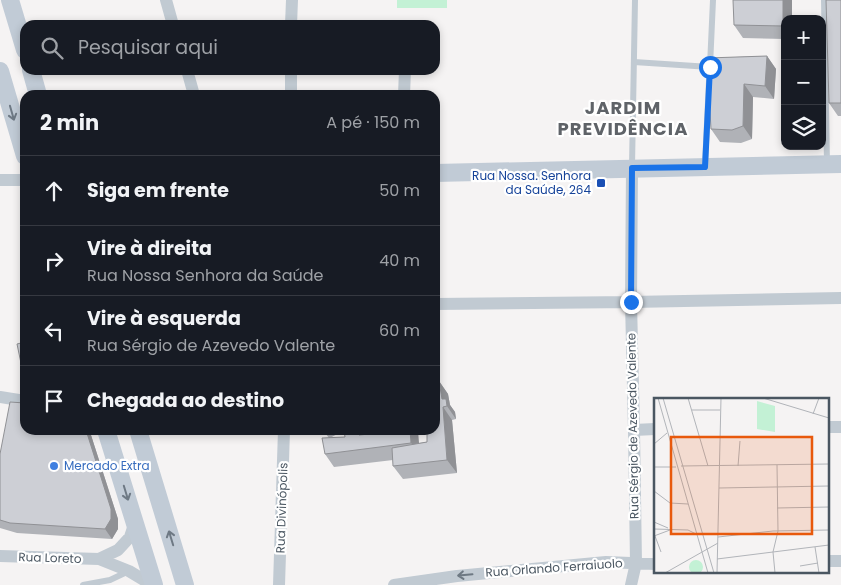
<!DOCTYPE html>
<html lang="pt">
<head>
<meta charset="utf-8">
<style>
	:root { --surface:#171b24; --page:#242831; --text:#f1f3f6; --muted:#9ea1a6; --line:#363941 }
	body { margin:0; font-family:Poppins,sans-serif; background:var(--page); color:var(--text) }
	.controls { position:absolute; right:15px; top:15px; display:grid; overflow:hidden; border-radius:10px; box-shadow:0 2px 8px #0003 }
	.controls button { width:45px; height:45px; display:grid; place-items:center; padding:0; border:0; border-bottom:1px solid var(--line); background:var(--surface); color:var(--text); font:25px sans-serif }
	.stop { position:absolute; width:15px; height:15px; margin:-11px; border:4px solid #1a73e8; border-radius:50%; background:#fff }
	.stop.end { background:#1a73e8; border-color:#fff; box-shadow:0 1px 5px #0008 }
	.list { margin:0; padding:0; list-style:none }
	h2 { display:flex; justify-content:space-between; align-items:center; height:65px; margin:0; padding:0 20px; font-size:21px }
	h2 small { font-size:16px; font-weight:400; color:var(--muted) }
	.list li { display:grid; grid-template-columns:32px 1fr auto; gap:15px; align-items:center; box-sizing:border-box; height:70px; padding:0 20px; border-top:1px solid var(--line) }
	.list b { display:block; font-size:19px; white-space:nowrap }
	.list p { margin:0; font-size:16px; white-space:nowrap; color:var(--muted) }
	.list em { font-size:16px; font-style:normal; color:var(--muted) }
	.icon { flex:none; width:28px; height:28px; fill:none; stroke:currentColor; stroke-width:2; stroke-linecap:round; stroke-linejoin:round }
	.map { position:relative; flex:none; width:841px; height:585px; overflow:hidden }
	.search { position:absolute; background:var(--surface); box-shadow:0 2px 8px #0003; left:20px; top:20px; width:420px; height:55px; display:flex; align-items:center; gap:12px; box-sizing:border-box; padding:0 18px; border-radius:15px; color:var(--muted); font-size:19px }
	.panel { position:absolute; background:var(--surface); box-shadow:0 2px 8px #0003; left:20px; top:90px; width:420px; height:345px; border-radius:15px }
	.map>svg:first-child { display:block }
	.park { fill:#c3f1d5 }
	.lines { fill:none; stroke-linecap:round; stroke-linejoin:round }
	.service { stroke:#c1cad2; stroke-width:6 }
	.minor { stroke:#c1cad2; stroke-width:12 }
	.secondary { stroke:#c1cbd6; stroke-width:18 }
	.wall { fill:#b0b2b7 }
	.shaded-wall { fill:#909195 }
	.building { fill:#cdcfd5; stroke:#909195 }
	.oneway { stroke:#6e7984 }
	.oneway2 { stroke:#6e7983 }
	.route { stroke:#1a73e8; stroke-width:6 }
	.transit-dot { fill:#1a4fb4; stroke:#fff; stroke-width:2 }
	.shop-dot { fill:#3f7fe0; stroke:#fff; stroke-width:2 }
	.labels { text-anchor:middle; stroke-width:4.5; stroke-linejoin:round; paint-order:stroke }
	.transit-label { font-size:12px; fill:#164399; stroke:#fff; text-anchor:end }
	.street-label { font-size:12px; fill:#4a5661; stroke:#fff }
	.shop-label { font-size:12px; fill:#366cbe; stroke:#fff; text-anchor:start }
	.district-label { font-size:18px; font-weight:bold; letter-spacing:1px; fill:#5f6368; stroke:#fff }
	.inset-road { fill:none; stroke:#b1b4b9; stroke-width:1 }
	.view { fill:#e8590c; fill-opacity:0.15; stroke:#e8590c; stroke-width:2.5 }
	.inset-edge { fill:none; stroke:#4a5661; stroke-width:2.5 }
</style>
</head>
<body>
<div class="map">
<svg width="841" height="585" viewBox="0 0 841 585">
	<rect width="100%" height="100%" fill="#f5f3f3"/>
	<path class="park" d="M397,0h50v8h-50z"/>
	<g class="lines">
		<path class="service" d="M824,0l3,163
			M634,62l76,5
			M710,66l3,-66
			M705,165l4,-84
			M632,166l3,-166
			M83,585l27,-5 19,-9"/>
		<path class="minor" d="M166,0l7,25
			M291,25l1,-25
			M187,70l7,25
			M291,95v-25
			M404,95l1,-25
			M0,180h25
			M435,304l196,-2 210,-4
			M0,397l25,4
			M827,427h14
			M634,430l21,-1
			M0,556l99,3 30,12 23,14
			M99,559l19,-9 12,-13 5,-15
			M827,561h14
			M279,585l5,-155
			M394,585l63,-9 149,-14 49,2
			M631,585l5,-22 -2,-133 -3,-128 1,-134"/>
		<path class="secondary" d="M10,0l15,50
			M31,70l7,25
			M0,71l25,85
			M435,173l406,-9
			M106,430l48,155
			M138,430l47,155"/>
	</g>
	<path class="wall" d="M792,0v19h-7v20l-42,-1 -9,-13z
		M841,0v116h-3l-9,-13z
		M767,56l9,13 -2,30 -21,-2 -1,42 -11,4 -21,-1 -9,-13 -4,-71z
		M439,381l9,13 2,11 5,7 1,7 -4,1 5,53 -54,6 -10,-13v-6l-59,7 -9,-13 4,-16 -6,-8h17l1,2 -11,6 15,-1 -1,-7h33l-3,3 45,10 8,-1z
		M90,432l28,87v10l-6,10 -95,-6 -17,-5v-74z"/>
	<path class="shaded-wall" d="M783,0h9v19h-7v9l-2,-2z
		M767,56l9,13 -2,30 -9,-13z
		M744,84l9,13 -1,42 -9,-13z
		M439,381l9,13 2,11 5,7 1,7 -14,-20z
		M443,407l9,13 5,53 -10,-13z
		M86,430h3l1,2 28,87v10l-6,10 -7,-10z
		M410,430h8l2,26 -9,-13z"/>
	<path class="building" d="M733,0h50v26l-49,-1z
		M826,0h15v103h-12z
		M767,56l-2,30 -21,-2 -1,42 -11,4 -21,-1 -4,-71z
		M25,342v26h-3l-5,-24z
		M435,381h4l3,18h4l1,7 -4,1 4,53 -54,6 -1,-18 35,-6v-12h8z
		M10,402l15,1v27h61l25,79v10l-6,10 -95,-6 -10,-3v-66z
		M344,430h14l1,5 31,-3v-2h20l1,13 -86,11 -3,-16 23,-1z"/>
	<defs><path id="oneway-shaft" d="M-6 0H5M1.5-3L5.5 0L1.5 3" fill="none" stroke-width="1.6" stroke-linecap="round" stroke-linejoin="round" transform="scale(1.25)"/></defs>
	<g class="oneway">
		<use href="#oneway-shaft" transform="translate(12 113) rotate(74)"/>
		<use href="#oneway-shaft" transform="translate(126 493) rotate(73)"/>
		<use href="#oneway-shaft" transform="translate(171 538) rotate(-107)"/>
	</g>
	<use class="oneway2" href="#oneway-shaft" transform="translate(465 575) rotate(175)"/>
	<g class="lines">
		<path class="route" d="M631,302l1,-134 73,-1 5,-100"/>
	</g>
	<rect class="transit-dot" x="596" y="178" width="10" height="10" rx="2.5"/>
	<circle class="shop-dot" cx="54" cy="466" r="5"/>
	<g class="labels">
		<g class="transit-label">
			<text x="591" y="180">Rua Nossa. Senhora<tspan x="591" dy="14">da Saúde, 264</tspan></text>
		</g>
		<g class="street-label">
			<text transform="translate(633 426) rotate(-91)" y="4">Rua Sérgio de Azevedo Valente</text>
			<text transform="translate(282 508) rotate(-88)" y="4">Rua Divinópolis</text>
			<text transform="translate(50 558) rotate(2)" y="4">Rua Loreto</text>
			<text transform="translate(554 568) rotate(-4)" y="4">Rua Orlando Ferraiuolo</text>
		</g>
		<g class="shop-label">
			<text x="64" y="470">Mercado Extra</text>
		</g>
		<g class="district-label">
			<text x="623" y="114">JARDIM<tspan x="623" dy="21">PREVIDÊNCIA</tspan></text>
		</g>
	</g>
	<g transform="translate(654 398)">
		<rect width="175" height="175" fill="#f5f3f3"/>
		<path d="M103,3l18,5v26l-18,-3zM35 169a7 7 0 1 1 14 0a7 7 0 1 1-14 0Z" fill="#c3f1d5"/>
		<path class="inset-road" d="M4,0l50,175M9,0l51,175M34,0l20,68M109,0l66,20M38,12h28M159,16l6,-16M0,46l13,-11M27,68l148,-2M84,68l2,-25M0,69h22M65,90l110,-2M0,93l16,12 18,1M123,110l52,-1M0,124l14,6M0,131l34,1 8,4M0,138l16,-6M1,138l6,16M64,139l55,-6 56,-1M161,149l4,26M63,161l112,-14M146,168l18,-3M11,175l53,-30M63,175l4,-175M121,175l-2,-21 5,-21 -1,-66"/>
		<path class="view" d="M17,39h141v97h-141z"/>
		<rect width="175" height="175" class="inset-edge"/>
	</g>
</svg>
<div class="controls">
<button>+</button>
<button>−</button>
<button><svg class="icon" aria-label="layers" viewBox="0 0 24 24"><path d="M12 4l9 5-9 5-9-5zM3 14l9 5 9-5"/></svg></button>
</div>
<div class="stop" style="left:710px;top:67px"></div>
<div class="stop end" style="left:631px;top:302px"></div>
<div class="search"><svg class="icon" aria-label="search" viewBox="0 0 24 24"><circle cx="10" cy="10" r="6"/><path d="M15 15l6 6"/></svg>Pesquisar aqui</div>
<section class="panel">
<h2>2 min<small>A pé · 150 m</small></h2>
<ul class="list">
<li><svg class="icon" aria-label="ahead" viewBox="0 0 24 24"><path d="M12 20V5M6 11l6-6 6 6"/></svg><div><b>Siga em frente</b></div><em>50 m</em></li>
<li><svg class="icon" aria-label="right" viewBox="0 0 24 24"><path d="M7 20v-9h11M14 6l5 5-5 5"/></svg><div><b>Vire à direita</b><p>Rua Nossa Senhora da Saúde</p></div><em>40 m</em></li>
<li><svg class="icon" aria-label="left" viewBox="0 0 24 24"><path d="M17 20v-9H6M10 6l-5 5 5 5"/></svg><div><b>Vire à esquerda</b><p>Rua Sérgio de Azevedo Valente</p></div><em>60 m</em></li>
<li><svg class="icon" aria-label="arrive" viewBox="0 0 24 24"><path d="M6 21V4h12l-3 4 3 4H6"/></svg><div><b>Chegada ao destino</b></div></li>
</ul>
</section>
</div>
</body>
</html>
